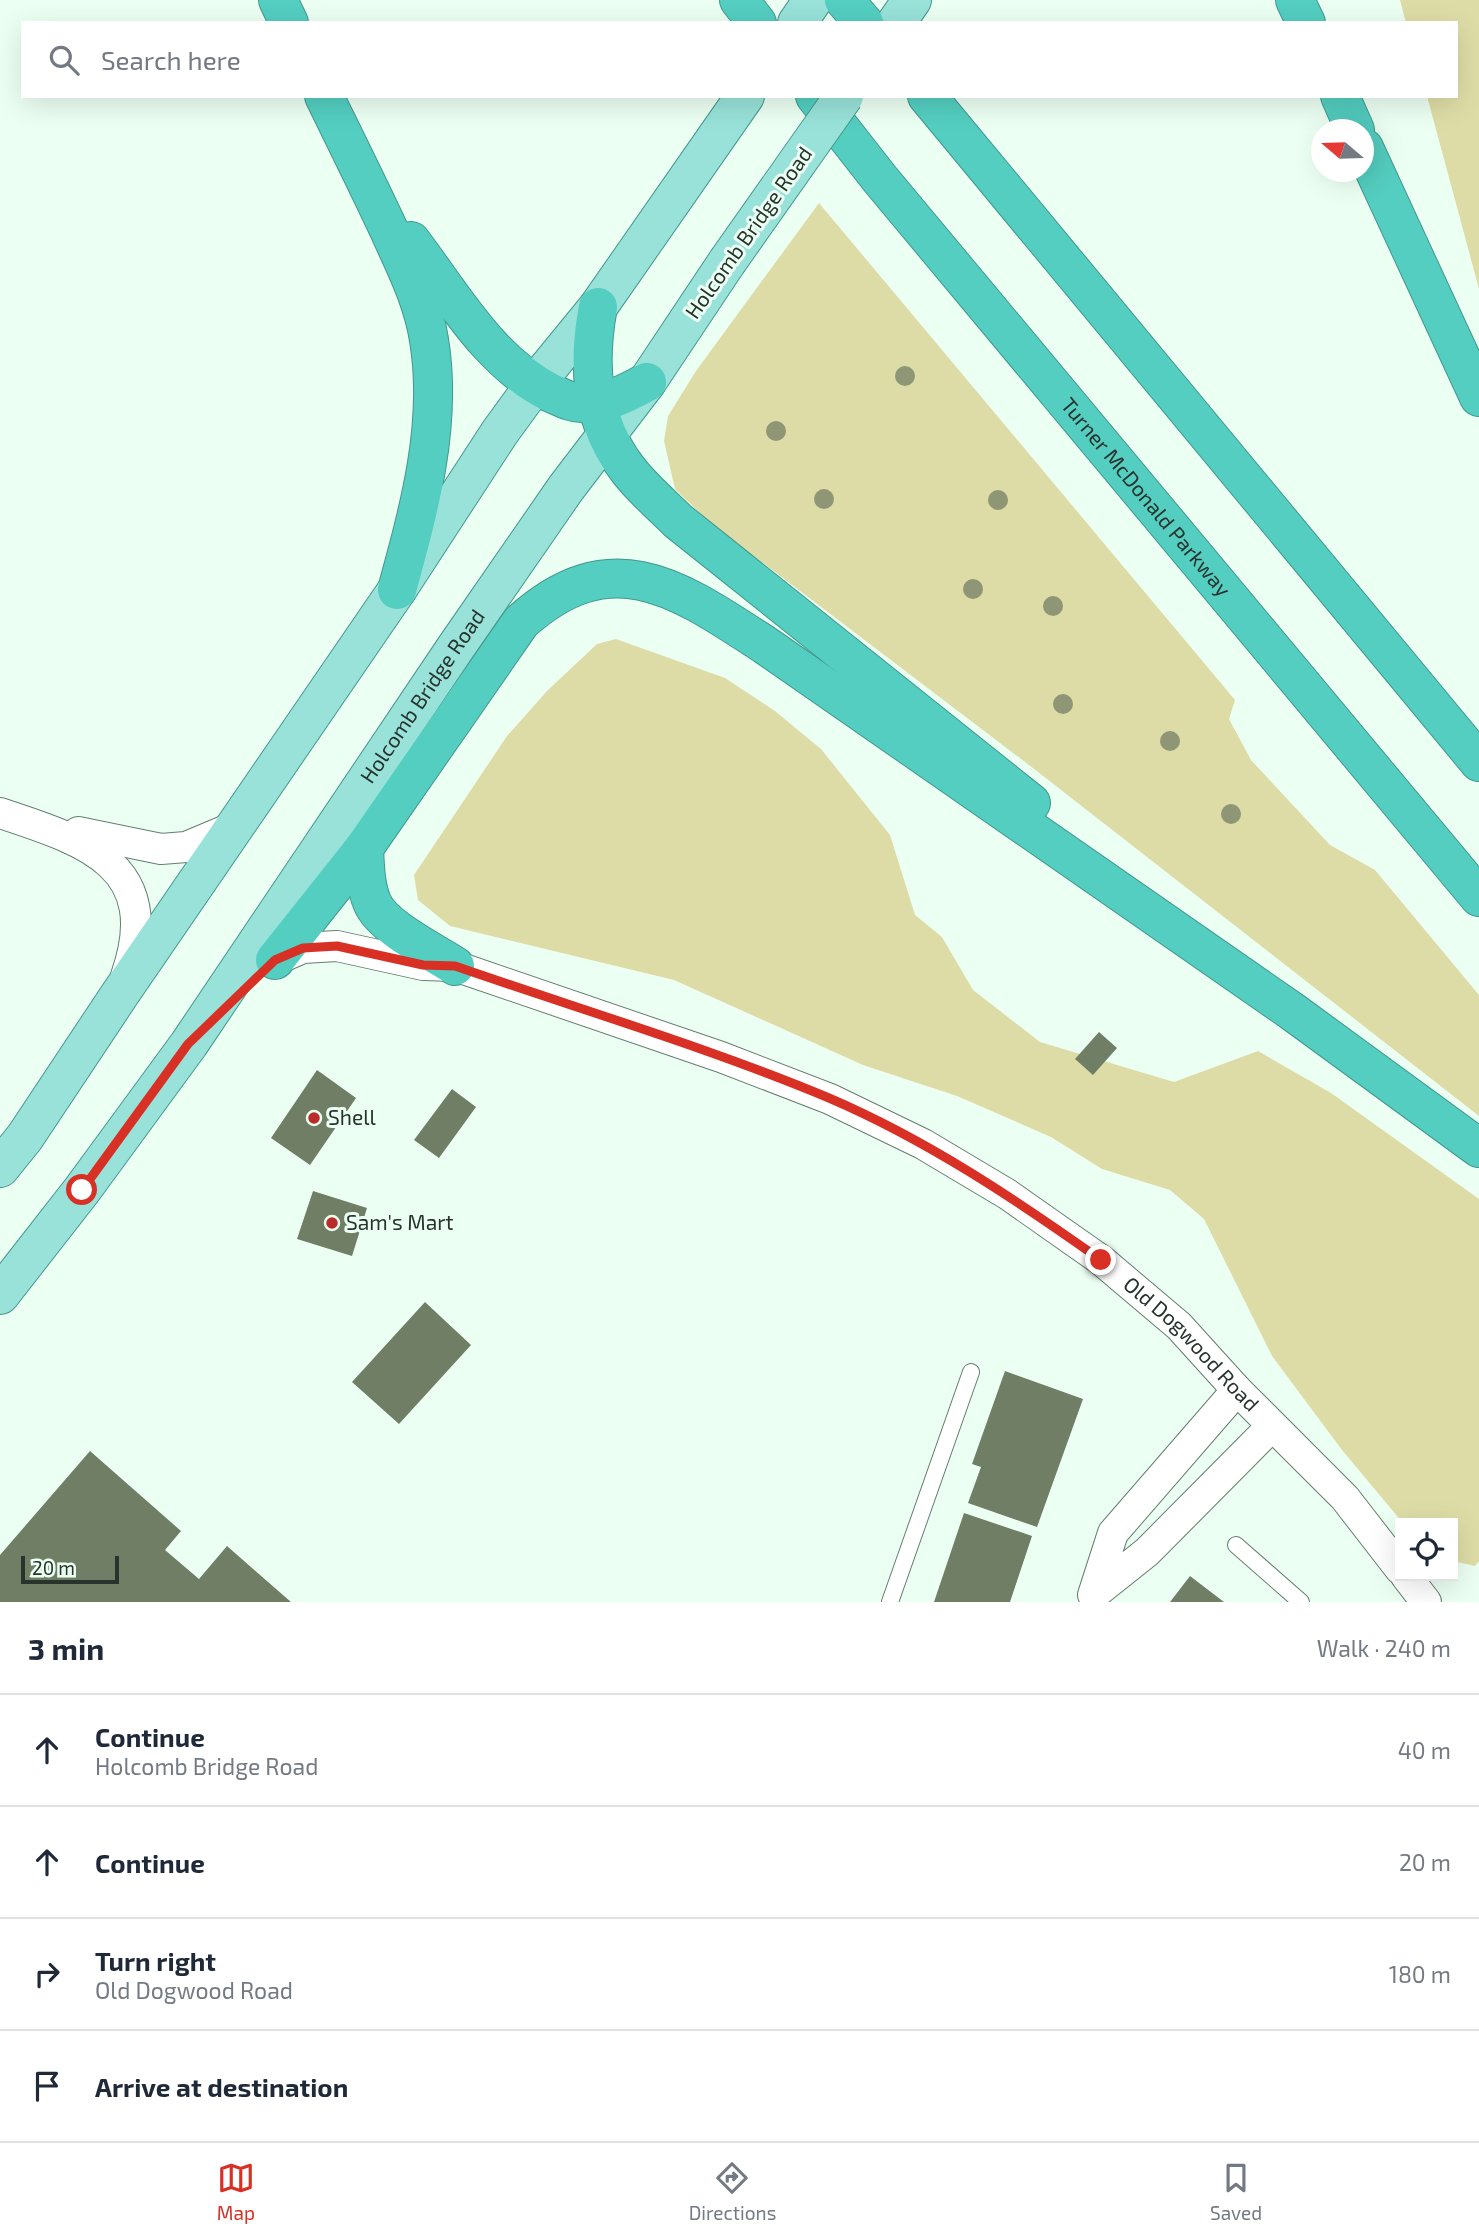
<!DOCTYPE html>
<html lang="en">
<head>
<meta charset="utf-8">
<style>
	:root { --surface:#fff; --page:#f2f2f3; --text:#1f2937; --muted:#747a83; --line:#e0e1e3; --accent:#d93025 }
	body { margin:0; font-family:"Exo 2",sans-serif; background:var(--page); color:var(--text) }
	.controls { position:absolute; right:21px; bottom:21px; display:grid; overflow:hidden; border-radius:0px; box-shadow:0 7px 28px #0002 }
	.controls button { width:63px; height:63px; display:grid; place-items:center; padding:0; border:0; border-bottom:2px solid var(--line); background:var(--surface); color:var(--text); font:35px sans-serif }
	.compass { position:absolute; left:1311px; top:119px; width:63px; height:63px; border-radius:50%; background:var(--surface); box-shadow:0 7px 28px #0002; rotate:289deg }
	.scale { position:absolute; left:21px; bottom:18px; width:98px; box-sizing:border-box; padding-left:7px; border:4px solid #27332c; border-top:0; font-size:19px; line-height:24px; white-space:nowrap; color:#27332c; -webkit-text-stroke:5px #ecfff3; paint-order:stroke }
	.stop { position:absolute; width:21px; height:21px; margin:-16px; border:5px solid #d93025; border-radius:50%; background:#fff }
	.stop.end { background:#d93025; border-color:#fff; box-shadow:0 2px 7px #0008 }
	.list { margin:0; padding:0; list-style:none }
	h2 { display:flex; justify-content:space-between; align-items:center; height:91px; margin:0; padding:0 28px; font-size:30px }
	h2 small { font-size:23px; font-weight:400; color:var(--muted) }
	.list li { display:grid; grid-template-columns:46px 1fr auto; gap:21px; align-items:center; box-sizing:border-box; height:112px; padding:0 28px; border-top:2px solid var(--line) }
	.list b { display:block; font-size:26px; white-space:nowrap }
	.list p { margin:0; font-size:23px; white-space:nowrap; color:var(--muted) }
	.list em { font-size:23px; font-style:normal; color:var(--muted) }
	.icon { flex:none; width:38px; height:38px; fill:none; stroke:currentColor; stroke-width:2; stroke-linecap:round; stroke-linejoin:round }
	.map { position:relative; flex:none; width:1479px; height:1602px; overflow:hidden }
	.search { position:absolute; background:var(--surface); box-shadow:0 7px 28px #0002; left:21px; right:21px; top:21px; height:77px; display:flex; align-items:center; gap:18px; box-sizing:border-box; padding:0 24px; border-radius:0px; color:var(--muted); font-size:26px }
	.sheet { height:539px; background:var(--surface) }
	nav { display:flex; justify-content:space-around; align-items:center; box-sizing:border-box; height:98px; border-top:2px solid var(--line); background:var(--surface); font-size:19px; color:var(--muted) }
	nav a { display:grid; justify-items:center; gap:4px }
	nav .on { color:var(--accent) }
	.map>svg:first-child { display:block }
	.green { fill:#dedca6 }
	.building { fill:#6f7e64 }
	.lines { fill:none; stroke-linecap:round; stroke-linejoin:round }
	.lane-casing { stroke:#637f6f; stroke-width:18 }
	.street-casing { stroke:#637f6f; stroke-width:32 }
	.primary-casing { stroke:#44988c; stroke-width:40 }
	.highway-casing { stroke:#44988c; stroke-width:40 }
	.lane { stroke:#fff; stroke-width:16 }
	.street { stroke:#fff; stroke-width:30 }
	.primary { stroke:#98e2d9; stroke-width:38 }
	.highway { stroke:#53cec0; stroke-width:38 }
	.primary-bridge-casing { stroke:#44988c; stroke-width:40; stroke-linecap:butt }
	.primary-bridge { stroke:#98e2d9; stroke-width:38 }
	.tree { fill:#8f9676 }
	.route { stroke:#d93025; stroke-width:9 }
	.poi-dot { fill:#ba2b2a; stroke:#ecfff3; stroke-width:2.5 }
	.labels { text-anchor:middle; stroke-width:6; stroke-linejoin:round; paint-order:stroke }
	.street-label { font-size:21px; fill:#27332c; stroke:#ecfff3 }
	.poi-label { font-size:21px; fill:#27332c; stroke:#ecfff3; text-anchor:start }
</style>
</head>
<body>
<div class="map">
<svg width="1479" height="1602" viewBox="0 0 1479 1602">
	<rect width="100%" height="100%" fill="#ecfff3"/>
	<path class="green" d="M1400,0h79v289l-52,-193h29v-73h-50z
		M819,203l416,497 -6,19 22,41 79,85 45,25 104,125v121l-450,-351 -321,-244 -33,-32 -11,-48 4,-25 28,-45z
		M616,639l109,39 50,33 46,38 69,86 25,80 27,22 31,53 67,52 134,40 84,-31 73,42 148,106v362l-4,5 -22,-5v-38h-50l-61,-73 -70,-94 -68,-137 -34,-29 -68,-21 -51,-32 -94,-41 -94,-31 -189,-85 -224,-54 -32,-26 -4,-25 93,-139 40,-45 50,-47z"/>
	<path class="building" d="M1099,1032l18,16 -24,27 -18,-16z
		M317,1070l39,28 -46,67 -39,-27z
		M452,1089l24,18 -37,51 -25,-18z
		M313,1191l54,17 -15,48 -55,-17z
		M425,1302l46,43 -72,79 -47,-42z
		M1005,1371l78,28 -46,128 -69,-24 13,-36 -9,-3z
		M90,1451l91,80 -16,19 34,29 28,-33 64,56h-291v-47z
		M964,1513l68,23 -22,66h-76z
		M1190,1576l34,26h-54z"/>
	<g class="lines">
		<defs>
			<path id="lane" d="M1236,1545l65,57
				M890,1602l81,-230"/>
			<g id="street">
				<path d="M0,813c88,29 164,53 126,163"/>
				<path d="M78,832l83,17 25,-2 50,-21"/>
				<path id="s1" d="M275,960l28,-12 34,-2 86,19 32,1 266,91 109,42 93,45 84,50 94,66 78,66 58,64 108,108 55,71"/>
				<path d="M1237,1390l-124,143 -20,62 54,-43 125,-126"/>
				<path d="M1406,1576l20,26"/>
			</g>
			<g id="primary">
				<path d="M797,23l16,-23"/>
				<path d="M896,23l16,-23"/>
				<path d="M0,1168l25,-31 95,-143 277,-404 103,-158 35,-48 63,-77 147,-211"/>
				<path id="s2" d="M0,1295l82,-105 107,-146 267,-397 110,-159 81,-106 80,-120"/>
			</g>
			<g id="highway">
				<path d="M278,0l11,23"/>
				<path d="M739,0l18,23"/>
				<path d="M844,0l20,23"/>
				<path d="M1295,0l11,23"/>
				<path d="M324,96c22,45 44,89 65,134 16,36 34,70 40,110 14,84 -10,170 -32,250"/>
				<path id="s3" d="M815,96l65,83 599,718"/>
				<path d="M927,96l552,666"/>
				<path d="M1340,96l15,34"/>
				<path d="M1364,148l115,249"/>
				<path d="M411,241c41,54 78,121 140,152 10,4 20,10 30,10 24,2 46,-10 66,-21"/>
				<path d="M598,307c-11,57 -7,116 31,164 14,18 33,34 49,50l353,282"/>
				<path d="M364,848c1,18 1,37 8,54 10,25 60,49 83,64"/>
				<path d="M275,960l89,-112 157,-226c91,-82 158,-33 244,23l528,367 186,136"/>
			</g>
		</defs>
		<use href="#lane" class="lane-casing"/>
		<use href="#street" class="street-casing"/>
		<use href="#primary" class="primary-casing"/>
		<use href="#highway" class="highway-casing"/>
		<use href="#lane" class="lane"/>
		<use href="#street" class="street"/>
		<use href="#primary" class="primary"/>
		<use href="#highway" class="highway"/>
		<defs>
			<path id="primary-bridge" d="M727,262l117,-166"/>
		</defs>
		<use href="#primary-bridge" class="primary-bridge-casing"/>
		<use href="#primary-bridge" class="primary-bridge"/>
	</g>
	<g class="tree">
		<circle cx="905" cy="376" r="10"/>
		<circle cx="776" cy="431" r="10"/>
		<circle cx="824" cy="499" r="10"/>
		<circle cx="998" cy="500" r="10"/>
		<circle cx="973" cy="589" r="10"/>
		<circle cx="1053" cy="606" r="10"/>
		<circle cx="1063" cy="704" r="10"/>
		<circle cx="1170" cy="741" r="10"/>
		<circle cx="1231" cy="814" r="10"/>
	</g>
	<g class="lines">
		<path class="route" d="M82,1190l106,-146 87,-84 28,-12 34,-2 86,19 32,1c124,43 252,81 374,132 98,42 186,101 272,162"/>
	</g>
	<g class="poi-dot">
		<circle cx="314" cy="1118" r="7"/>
		<circle cx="332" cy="1223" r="7"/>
	</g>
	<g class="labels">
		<g class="street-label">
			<text transform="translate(749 233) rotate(-55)" y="7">Holcomb Bridge Road</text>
			<text dy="7" stroke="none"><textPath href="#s3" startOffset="520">Turner McDonald Parkway</textPath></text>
			<text dy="7" stroke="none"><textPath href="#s2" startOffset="733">Holcomb Bridge Road</textPath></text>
			<text dy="7" stroke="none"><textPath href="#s1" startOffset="1022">Old Dogwood Road</textPath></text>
		</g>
		<g class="poi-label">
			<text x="328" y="1125">Shell</text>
			<text x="346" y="1230">Sam's Mart</text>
		</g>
	</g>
</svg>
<div class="controls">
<button><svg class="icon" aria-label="locate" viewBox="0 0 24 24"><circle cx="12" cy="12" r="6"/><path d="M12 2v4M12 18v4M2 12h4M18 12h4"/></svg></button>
</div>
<svg class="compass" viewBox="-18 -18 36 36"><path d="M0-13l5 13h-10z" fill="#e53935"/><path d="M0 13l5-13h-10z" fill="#747a83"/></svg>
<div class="scale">20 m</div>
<div class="stop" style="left:82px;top:1190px"></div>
<div class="stop end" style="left:1101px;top:1260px"></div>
<div class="search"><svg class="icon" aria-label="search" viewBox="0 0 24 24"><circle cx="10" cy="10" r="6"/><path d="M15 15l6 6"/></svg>Search here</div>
</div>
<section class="sheet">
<h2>3 min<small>Walk · 240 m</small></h2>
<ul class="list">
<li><svg class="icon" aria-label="ahead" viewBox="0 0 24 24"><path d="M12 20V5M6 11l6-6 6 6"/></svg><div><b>Continue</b><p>Holcomb Bridge Road</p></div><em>40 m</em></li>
<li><svg class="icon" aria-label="ahead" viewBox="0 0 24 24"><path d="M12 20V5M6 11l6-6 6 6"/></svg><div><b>Continue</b></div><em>20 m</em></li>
<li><svg class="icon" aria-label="right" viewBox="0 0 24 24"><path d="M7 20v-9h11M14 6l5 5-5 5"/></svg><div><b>Turn right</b><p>Old Dogwood Road</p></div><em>180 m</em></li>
<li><svg class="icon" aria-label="arrive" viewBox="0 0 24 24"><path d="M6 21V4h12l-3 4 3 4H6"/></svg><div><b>Arrive at destination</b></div></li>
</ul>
</section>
<nav>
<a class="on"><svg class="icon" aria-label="map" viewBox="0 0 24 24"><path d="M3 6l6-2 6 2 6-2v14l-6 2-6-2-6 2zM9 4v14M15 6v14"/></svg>Map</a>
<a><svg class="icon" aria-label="directions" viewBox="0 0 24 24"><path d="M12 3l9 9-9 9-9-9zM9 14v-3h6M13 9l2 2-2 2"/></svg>Directions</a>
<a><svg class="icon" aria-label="saved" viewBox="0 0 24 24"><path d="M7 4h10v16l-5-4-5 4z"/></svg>Saved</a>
</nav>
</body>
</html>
